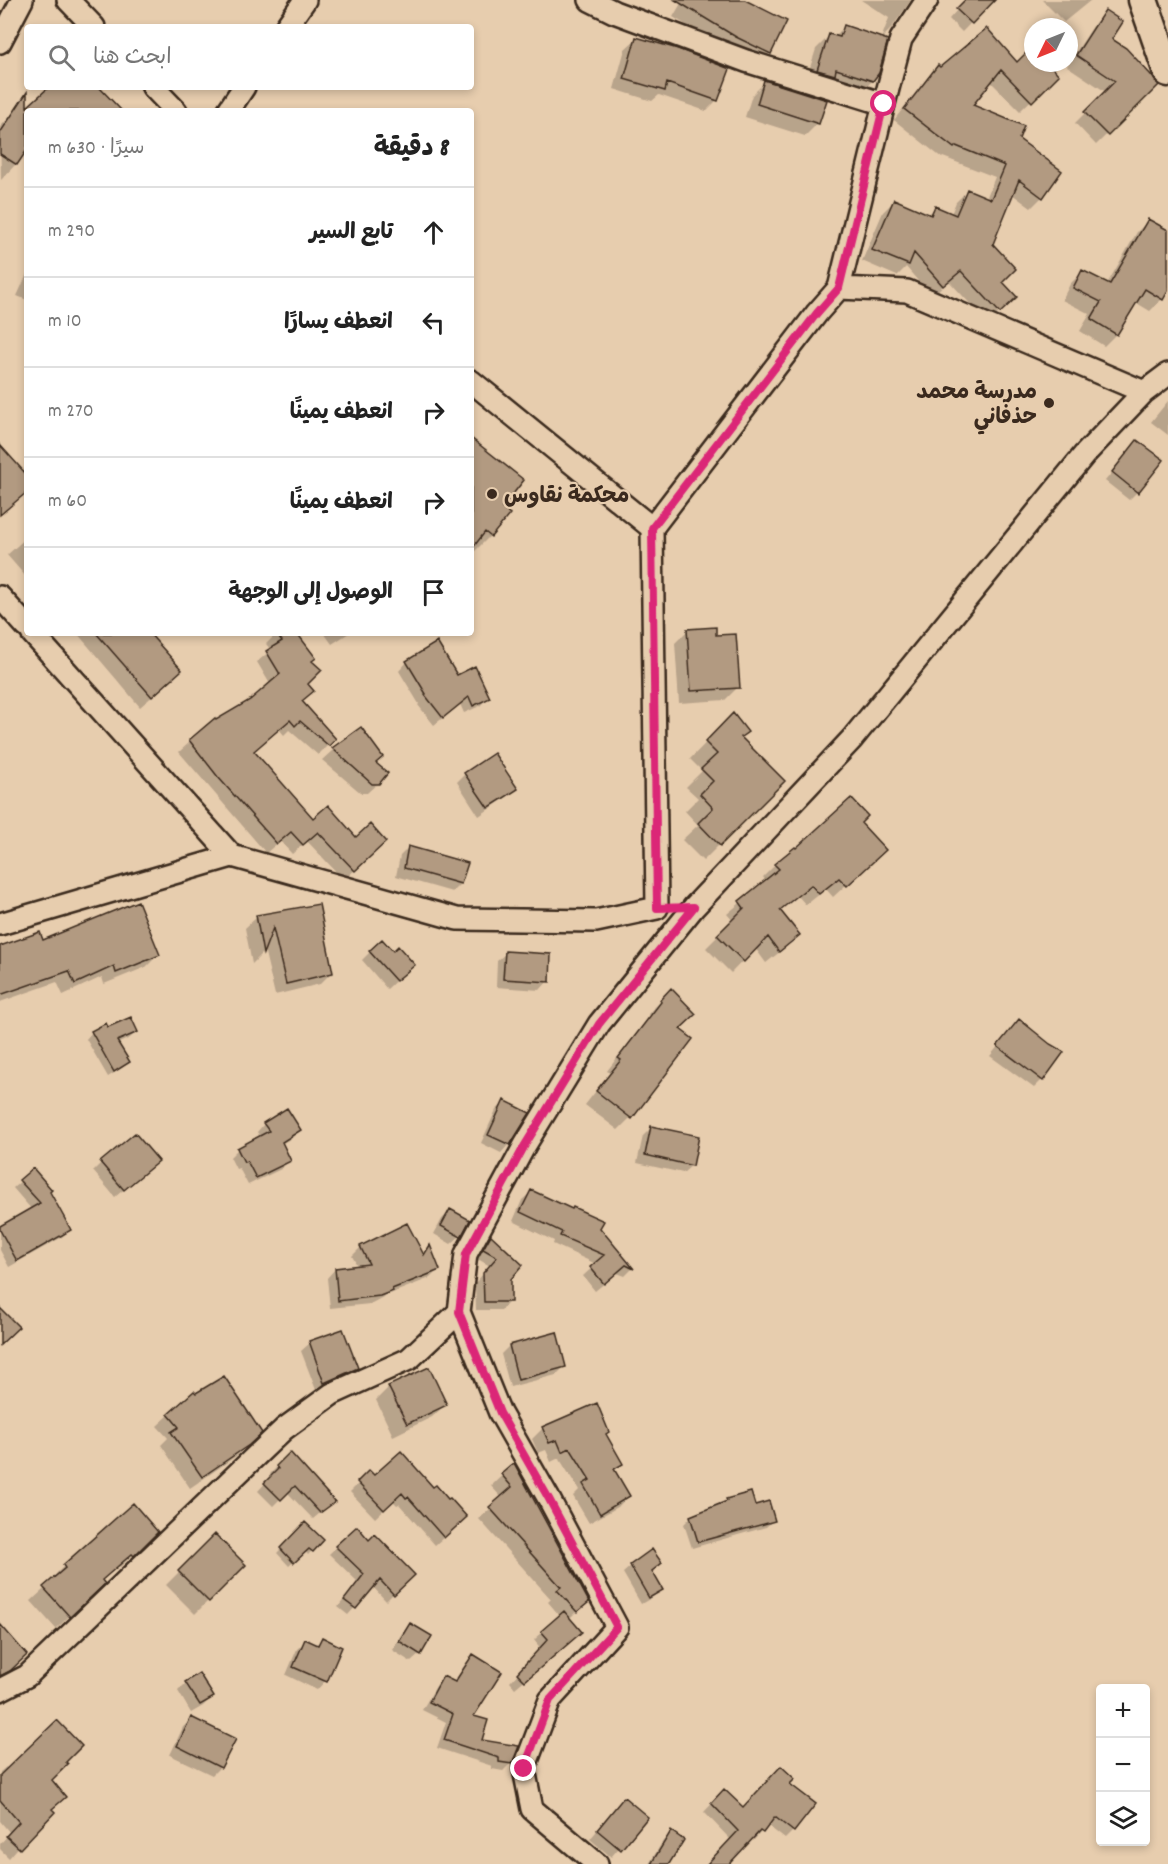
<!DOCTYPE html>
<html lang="ar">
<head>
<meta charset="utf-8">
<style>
	:root { --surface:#fff; --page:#f6f6f6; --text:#222; --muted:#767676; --line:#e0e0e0 }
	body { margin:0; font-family:Dekko,"Playpen Sans Arabic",sans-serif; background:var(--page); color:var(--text); direction:rtl }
	.controls { position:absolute; right:18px; bottom:18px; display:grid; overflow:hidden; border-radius:6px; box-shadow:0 3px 9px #0003 }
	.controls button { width:54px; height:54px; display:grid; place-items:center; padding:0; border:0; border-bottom:2px solid var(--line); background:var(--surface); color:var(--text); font:30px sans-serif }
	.compass { position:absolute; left:1024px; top:18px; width:54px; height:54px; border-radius:50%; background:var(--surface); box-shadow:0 3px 9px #0003; rotate:227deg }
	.stop { position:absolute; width:18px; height:18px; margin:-14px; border:4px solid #db2777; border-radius:50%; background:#fff }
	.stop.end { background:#db2777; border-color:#fff; box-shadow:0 2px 6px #0008 }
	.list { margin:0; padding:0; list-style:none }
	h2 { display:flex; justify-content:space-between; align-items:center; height:78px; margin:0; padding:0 24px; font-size:26px }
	h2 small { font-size:20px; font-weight:400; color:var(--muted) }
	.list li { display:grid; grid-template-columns:39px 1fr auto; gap:18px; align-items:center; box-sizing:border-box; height:90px; padding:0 24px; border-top:2px solid var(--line) }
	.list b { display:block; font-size:22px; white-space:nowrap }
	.list em { font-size:20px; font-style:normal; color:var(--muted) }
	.icon { flex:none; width:33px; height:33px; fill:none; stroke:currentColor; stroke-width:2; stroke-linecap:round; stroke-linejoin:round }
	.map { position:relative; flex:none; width:1168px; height:1864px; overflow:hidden; direction:ltr }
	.search { position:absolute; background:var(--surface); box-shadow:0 3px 9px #0003; left:24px; top:24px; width:450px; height:66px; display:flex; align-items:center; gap:15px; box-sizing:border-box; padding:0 21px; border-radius:6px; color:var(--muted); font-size:22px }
	.panel { position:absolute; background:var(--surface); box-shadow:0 3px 9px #0003; left:24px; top:108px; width:450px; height:528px; border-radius:6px; direction:rtl }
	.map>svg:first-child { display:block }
	.shadow { fill:#0003 }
	.building { fill:#b29a81; stroke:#3b2a1e; stroke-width:1.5 }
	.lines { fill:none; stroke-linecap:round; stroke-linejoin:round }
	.street-casing { stroke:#3b2a1e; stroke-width:26 }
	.secondary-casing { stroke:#3b2a1e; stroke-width:33 }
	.street { stroke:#e7cdae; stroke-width:21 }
	.secondary { stroke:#e7cdae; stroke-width:28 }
	.route { stroke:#db2777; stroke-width:8 }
	.poi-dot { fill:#3b2a1e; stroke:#e7cdae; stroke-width:2 }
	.labels { text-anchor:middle; stroke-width:4.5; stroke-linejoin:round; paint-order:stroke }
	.poi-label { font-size:22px; font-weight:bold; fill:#3b2a1e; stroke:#e7cdae; text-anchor:end }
</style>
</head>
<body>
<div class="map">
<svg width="1168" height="1864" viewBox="0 0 1168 1864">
	<rect width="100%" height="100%" fill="#e7cdae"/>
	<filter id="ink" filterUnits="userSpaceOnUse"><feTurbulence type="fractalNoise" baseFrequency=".0167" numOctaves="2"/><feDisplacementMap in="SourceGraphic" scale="12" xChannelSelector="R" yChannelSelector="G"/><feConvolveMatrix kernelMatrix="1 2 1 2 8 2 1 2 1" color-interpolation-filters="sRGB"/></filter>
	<g filter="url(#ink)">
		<path class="shadow" d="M683,0h59l43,22 -16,32 -11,11 -33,-17 -52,-31z
			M861,0h50l-21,30 -9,9 8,-21z
			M966,0h27l-31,32 -13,-13z
			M1042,0h49l-27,22z
			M1105,12l5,28 47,45 -61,60 -21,-22 31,-31 -39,-26 28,-43z
			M844,27l28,54 -13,13 -54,-11 11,-34 13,-13 5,1z
			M636,39l92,30 -12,32 -10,10 -47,-16 -7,6 -38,-12 11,-40z
			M1033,50v13h13l11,12 -37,36 -30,-30 -19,25 46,33 25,58 -11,11 -19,-14 -21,51 10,37 3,26 -16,15 -39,-42 -18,15 -25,-29 -9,9 -35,-15 21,-49 11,-11 34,14 7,-7 16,6 5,-12 11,-11 19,8 9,-22 -52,-20 -1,1 -48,-38 33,-42 11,-11 2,2 77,-5z
			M765,82l53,41 -13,13 -60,-19 7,-22z
			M51,87h46l23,24h-93v36l-11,17 -15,16 -1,-53 18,-19 6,4z
			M1149,220l19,12v56l-6,11 -12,12 -15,-9 -19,32 -12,12 -24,-15 10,-17 -28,-14 8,-16 12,-12 25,12 30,-52z
			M27,274v26l-10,-4z
			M1168,401v34l-17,-13z
			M471,440l29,68 -10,28 -17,17 -2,-1z
			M1137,442v50l-8,8 -24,-19z
			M27,537v41l-20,-23z
			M688,630l27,7 23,50 -13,13 -46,3 -4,-60z
			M77,633h70l22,49 -29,25z
			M277,633h18l15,28 -9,41 33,37 -16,16 -29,-25 -5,5 -5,-6 -26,23 60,68 43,19 18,13 -30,28 -37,-39 -15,13 -12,-13 -14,12 -87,-101 35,-32 1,2 36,-21 19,-17 -13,-22 14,-12 -5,-6z
			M324,633h25l-17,11z
			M407,662l49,15 32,20 -8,9 -16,7 -4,-9 -26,21 -16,-20 1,-1 -20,-33z
			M733,715l13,17 -6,6 43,43 -80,80 -21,-21 16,-15 -13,-14 13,-13 -12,-11 16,-16 -12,-12z
			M361,729l14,34 3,20 -11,10h-6l-39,-33 11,-10z
			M465,774l51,14 -9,9 -28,19 -22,-34z
			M859,823l12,39 -38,35 -7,-8 -20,16 -8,-9 -19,15 19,24 -12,12 -20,16 -11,-15 -24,25 -25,-25 27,-27 -6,-7 39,-33 -3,-4 12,-12z
			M408,848l52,36 -8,8 -56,-16 4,-20z
			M318,905l13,68 -11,11 -45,11 -11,-46 -2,5 -10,10 -7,-36 12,-11z
			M42,942l116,13 -12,12 -42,17 -2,-7 -39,18 -6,-13 -57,20v-54z
			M370,952l34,21 -17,16 -25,-29z
			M506,953l42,28 -8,9 -44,-3 1,-26z
			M671,991l7,38 -48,89 -12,12 -33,-25 25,-32 -3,-2 43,-56 -2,-1z
			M1019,1021l30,24 -7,35 -8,8 -44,-32z
			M107,1029l29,3 -6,6 -13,6 11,18 -6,6 -14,9 -22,-38 6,-7z
			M505,1102l4,42 -8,9 -20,-10 15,-33z
			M264,1124l35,6 -7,8 -11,6 8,17 -8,8 -33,16 -9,-17 -3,1 -6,-12 8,-8 22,-12 -3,-5z
			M651,1128l41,37 -9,8 -46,-10 6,-27z
			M101,1163l47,6 -33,28 -22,-26z
			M21,1181l27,11 21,38 -7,7 -53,30 -9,-17v-22l32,-18 -19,-22z
			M531,1192l67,37 34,40 -7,7 -8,-3 -22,18 -12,-15 13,-12 -43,-20 1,-3 -41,-20 9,-21z
			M451,1210l9,26 -9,8 -17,-10 8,-15z
			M491,1238l18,41v23l-8,8h-25l-1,-27 15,-17 -14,-8 6,-12z
			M361,1247l61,8 7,-8 9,23 -8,8 -45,18 -15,8 -40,4 -3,-30 8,-9 23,-2 -6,-11z
			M342,1331l14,37 -9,8 -31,14 -15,-39 9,-8z
			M509,1346l56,20 -9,9 -46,12 -9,-33z
			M389,1387l56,18 -13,12 -39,19 -17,-36z
			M169,1415l91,17 -24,24 -46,32 -29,-43 7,-7 -11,-12z
			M543,1428l61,7 18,29 -8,7 14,25 -10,11 -29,16 -16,-27 6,-6 -20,-32 -8,4 -5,-12 -8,3 -6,-14z
			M401,1453l56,73 -22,19 -36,-41 -2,1 -4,-4 -18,17 -25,-26 19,-19 5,5z
			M290,1454l36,54 -13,11 -26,-27 -14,14 -15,-15 14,-15 -2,-2z
			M513,1465l74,136 -18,18 3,21 -57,48 -5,-6 31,-33 -7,-9 26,-24 -12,-14 3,-3 -72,-80 23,-21 -11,-12z
			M727,1501l46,20 -7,6 -74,21 -8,-24 7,-7 33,-14z
			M133,1505l23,27 -36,35 -1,-1 -18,15 2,2 -47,46 -25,-28 22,-20 -2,-2 13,-13z
			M305,1524l17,16 -14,15 -3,-4 -16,15 -12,-13z
			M356,1528l13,14 43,33 -26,26 -13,-14 -25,28 -10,-8 20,-25 -29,-28z
			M215,1536l29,29 -49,49 -29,-29z
			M660,1563l-9,9 10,18 -8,7 -12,7 -18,-31 8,-7z
			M410,1625l10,29 -9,8 -19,-12 10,-17z
			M322,1639l3,42 -8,9 -31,-15 11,-26 9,-8 10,4z
			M474,1655l-3,61 9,25 31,22 -8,8 -11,-2v-3l-55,-18 9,-26 -24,-12 14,-24 7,-8 10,5 13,-20z
			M186,1683l26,14 -9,9 -12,7 -13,-22z
			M192,1719l28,48 -8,8 -42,-20 13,-28z
			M6,1767l2,3 42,11 1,29 -42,48 -9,-9v-5l10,-11 -10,-12v-49z
			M788,1784l5,47 -8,8 -18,-14 -13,15 -2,-2 -25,26h-19l23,-24 -27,-28 20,-21 18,18z
			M616,1808l30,9 -35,40 -21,-18z
			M671,1833l-2,29 2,2h-22l14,-23z"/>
		<path class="building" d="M675,0h70l42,21 -16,33 -35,-17z
			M965,0h30l-23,24 -16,-15z
			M1105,10l18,12 -11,17 14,9 25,27 8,10 -51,51 -24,-24 31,-31 -39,-26z
			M844,25l44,15 -9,33 -6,8 -37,-12 -1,6 -18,-5 12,-36 11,3z
			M987,28l30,34 16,-16v17h15l11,12 -27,27 -31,-32 -28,35 51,21 -5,13 43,32 -19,27 -24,-18 -26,64 23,25 -13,13 14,15 -17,16 -39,-42 -18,15 -29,-33 -5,12 -37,-15 22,-51 37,16 4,-9 21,9 11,-26 24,10 14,-33 -49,-20 -2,2 -50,-39 34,-44 2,2z
			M636,37l42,12 52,20 -12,32 -51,-18 -2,8 -41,-12z
			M764,80l63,20 -8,24 -62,-20z
			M49,87h50l23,24h-95v39l-10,15 -17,-11v-21l27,-41v15z
			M1148,219l20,11v61l-5,9 -18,-11 -28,46 -26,-16 10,-17 -28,-14 9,-18 28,14z
			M471,438l53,42 -22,28 8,6 -19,23 -6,-5 -14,18z
			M1137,440l27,20 -26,33 -26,-21z
			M0,445l27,30v17l-27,23z
			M716,627v8l20,-1 4,54 -49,3 -4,-62z
			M96,633h53l33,37 -30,27z
			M276,633h21l19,25 -4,3 10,9 -14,14 6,7 -12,10 34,38 -7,7 -29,-25 -5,5 -5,-6 -36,31 59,67 15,-13 28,32 14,-13 16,18 -31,29 -37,-39 -15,13 -12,-13 -14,12 -59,-67 -29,-37 26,-22 1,2 34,-20 30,-26 -14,-23 16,-10z
			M437,642l20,33 18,-9 15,32 -17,8 -4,-9 -26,21 -18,-23 1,-1 -20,-33z
			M733,713l15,19 -7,5 44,44 -65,65 -22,-23 15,-15 -13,-14 13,-13 -12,-12 16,-15 -12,-12z
			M361,727l22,30 -7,6 12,10 -9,11h-7l-40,-36z
			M494,753l24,36 -30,19 -24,-35z
			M851,798l17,18 -7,7 25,27 -39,36 -8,-8 -20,16 -8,-9 -31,25 20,25 -21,17 -11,-15 -24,25 -27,-27 27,-27 -5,-7 40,-32 -5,-5 21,-17 1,1z
			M408,846l60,17 -7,21 -57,-16z
			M138,901l22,54 -44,18 -2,-7 -39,18 -6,-13 -69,24v-49l40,-14 3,8z
			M319,904l14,69 -47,11 -13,-56 -10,26 -7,-39z
			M382,939l11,12 5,-5 17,19 -19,16 -27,-30z
			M505,951l46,3 -1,28 -47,-3z
			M671,988l25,26 -16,15 13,10 -61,80 -36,-28 25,-31 -3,-2 43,-56 -1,-2z
			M131,1017l7,15 -21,9 13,21 -16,10 -23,-41 15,-8 2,4z
			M1019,1019l31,25 14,8 -21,29 -46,-35z
			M504,1100l26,13 -20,32 -22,-10z
			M287,1108l14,22 -19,12 9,19 -35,17 -9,-17 -3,1 -7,-14 32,-17 -6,-8z
			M651,1126l48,10 -6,30 -48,-11z
			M135,1133l24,28 -35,29 -24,-28z
			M33,1168l19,22 -2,2 21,38 -54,31 -17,-31v-4l40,-23 -21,-23z
			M531,1190l41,19 1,-2 31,14 -4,7 34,41 -8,-4 -22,19 -14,-17 14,-12 -44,-19 2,-4 -42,-20z
			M450,1209l20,11 -9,17 -20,-11z
			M407,1223l17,32 6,-10 10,25 -48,19 1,2 -13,5 -42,5 -3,-33 34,-4 -9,-18z
			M491,1235l32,30 -12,14v23h-27l-1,-29 14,-16 -14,-8z
			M0,1308l19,19 -19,18z
			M343,1329l15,39 -34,15 -15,-42z
			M557,1332l9,35 -48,13 -9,-35z
			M429,1367l18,38 -40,19 -19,-38z
			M224,1376l38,57 -13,12 -47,32 -31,-45 8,-5 -11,-13 26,-23 2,2z
			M597,1403l12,29 -3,2 17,30 -9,5 16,27 -30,18 -17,-30 7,-4 -20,-32 -8,4 -5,-12 -8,3 -7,-16z
			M401,1451l32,36 3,-2 12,14 2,-1 17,19 -23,21 -36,-41 -2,1 -4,-5 -18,17 -27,-28 12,-12 5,5z
			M290,1452l45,50 -15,11 -25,-27 -14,14 -17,-17 14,-14 -2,-3z
			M514,1463l75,139 -12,10 -20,-22 4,-3 -72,-80 23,-20 -11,-13z
			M751,1492l4,13 14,-4 6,20 -77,21 -8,-26 37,-15 -1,-2z
			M133,1503l25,29 -24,24 -2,-2 -30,26 3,4 -35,33 -27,-30 22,-19 -2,-3z
			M305,1522l19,18 -11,12 -4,-3 -15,14 -14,-15z
			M357,1526l12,14 6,-6 40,41 -21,20 -14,-15 -24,29 -12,-9 20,-26 -29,-28z
			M215,1534l31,31 -37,37 -31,-31z
			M652,1549l10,14 -10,8 11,19 -14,8 -19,-33z
			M564,1611l18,21 -57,49 -8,-8 31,-34 -7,-8z
			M410,1623l22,13 -11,19 -22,-14z
			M0,1624l27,31 -17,16 -10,5z
			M322,1637l20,10 -15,35 -34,-15 12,-28 13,6z
			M473,1654l29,18 -28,44 14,4 -6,20 37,6 -7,18 -13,-2v-4l-55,-18 9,-26 -24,-12 14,-26 12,6z
			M199,1673l15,24 -14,8 -15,-23z
			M191,1717l45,22 -15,29 -44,-22z
			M57,1720l25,26 -16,16 2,2 -16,16 14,17 -14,12 3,3 -35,37 -14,-13 13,-14 -19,-22v-25z
			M781,1766l14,13 -5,5 26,20 -22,28 -19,-15 -12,16 -3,-2 -31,33h-22l31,-33 -27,-28 13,-14 19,18z
			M624,1797l24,20 -27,33 -24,-20z
			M671,1831l13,9 -15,24h-18z"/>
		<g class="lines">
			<defs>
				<path id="street" d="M68,0l26,27
					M590,0l24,12 132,49 138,43
					M286,27l19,-27
					M0,42l22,-42
					M153,87l23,24
					M228,111l16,-24
					M839,288l45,-184 17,-65 26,-39
					M652,528l165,-215 22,-25 68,3 237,101
					M0,597l27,30
					M32,633l200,223
					M0,924l232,-68 225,63 139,2 61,-13 -5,-380 -181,-147
					M459,1312l41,101 49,86 68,128 -67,73 -26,69 8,40 65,55
					M0,1690l27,-14 257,-247 48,-35 77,-35 50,-47 7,-58 59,-109 74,-121 95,-117 158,-168 232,-284 60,-63 24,-18"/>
				<path id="secondary" d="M1143,0l25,72"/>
			</defs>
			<use href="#street" class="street-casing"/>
			<use href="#secondary" class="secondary-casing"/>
			<use href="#street" class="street"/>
			<use href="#secondary" class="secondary"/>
		</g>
	</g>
	<g class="lines" filter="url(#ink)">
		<path class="route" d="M524,1769l26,-69 67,-73 -68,-128 -49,-86 -41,-101 7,-58 59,-109 74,-121 95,-117 -37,1 -5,-380 165,-215 22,-25 45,-184"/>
	</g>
	<g class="poi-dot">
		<circle cx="1049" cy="403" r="6"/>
		<circle cx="492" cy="494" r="6"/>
	</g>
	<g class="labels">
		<g class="poi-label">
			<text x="1037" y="398">مدرسة محمد<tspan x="1037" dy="25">حذفاني</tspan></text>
			<text x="504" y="502" text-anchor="start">محكمة نقاوس</text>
		</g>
	</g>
</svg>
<div class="controls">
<button>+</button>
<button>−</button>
<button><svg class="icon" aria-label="layers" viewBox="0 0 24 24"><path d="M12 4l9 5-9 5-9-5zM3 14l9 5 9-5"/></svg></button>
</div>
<svg class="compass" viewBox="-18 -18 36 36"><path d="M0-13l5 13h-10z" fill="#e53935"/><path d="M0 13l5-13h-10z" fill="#767676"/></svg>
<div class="stop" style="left:884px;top:104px"></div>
<div class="stop end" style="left:524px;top:1769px"></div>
<div class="search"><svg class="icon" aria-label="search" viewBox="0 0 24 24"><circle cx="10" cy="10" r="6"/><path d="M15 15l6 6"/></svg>ابحث هنا</div>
<section class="panel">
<h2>8 دقيقة<small>سيرًا · 630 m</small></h2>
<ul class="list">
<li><svg class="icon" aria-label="ahead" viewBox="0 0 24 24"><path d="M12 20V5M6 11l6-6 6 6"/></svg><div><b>تابع السير</b></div><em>290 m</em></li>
<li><svg class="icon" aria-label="left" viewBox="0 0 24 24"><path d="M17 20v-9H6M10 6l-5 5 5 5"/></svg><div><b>انعطف يسارًا</b></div><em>10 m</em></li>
<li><svg class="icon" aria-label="right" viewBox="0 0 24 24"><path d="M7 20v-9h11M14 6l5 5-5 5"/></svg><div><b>انعطف يمينًا</b></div><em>270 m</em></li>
<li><svg class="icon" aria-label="right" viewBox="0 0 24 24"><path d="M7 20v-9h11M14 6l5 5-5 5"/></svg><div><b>انعطف يمينًا</b></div><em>60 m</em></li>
<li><svg class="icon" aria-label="arrive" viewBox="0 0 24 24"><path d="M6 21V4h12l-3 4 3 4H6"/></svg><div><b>الوصول إلى الوجهة</b></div></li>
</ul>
</section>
</div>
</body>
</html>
